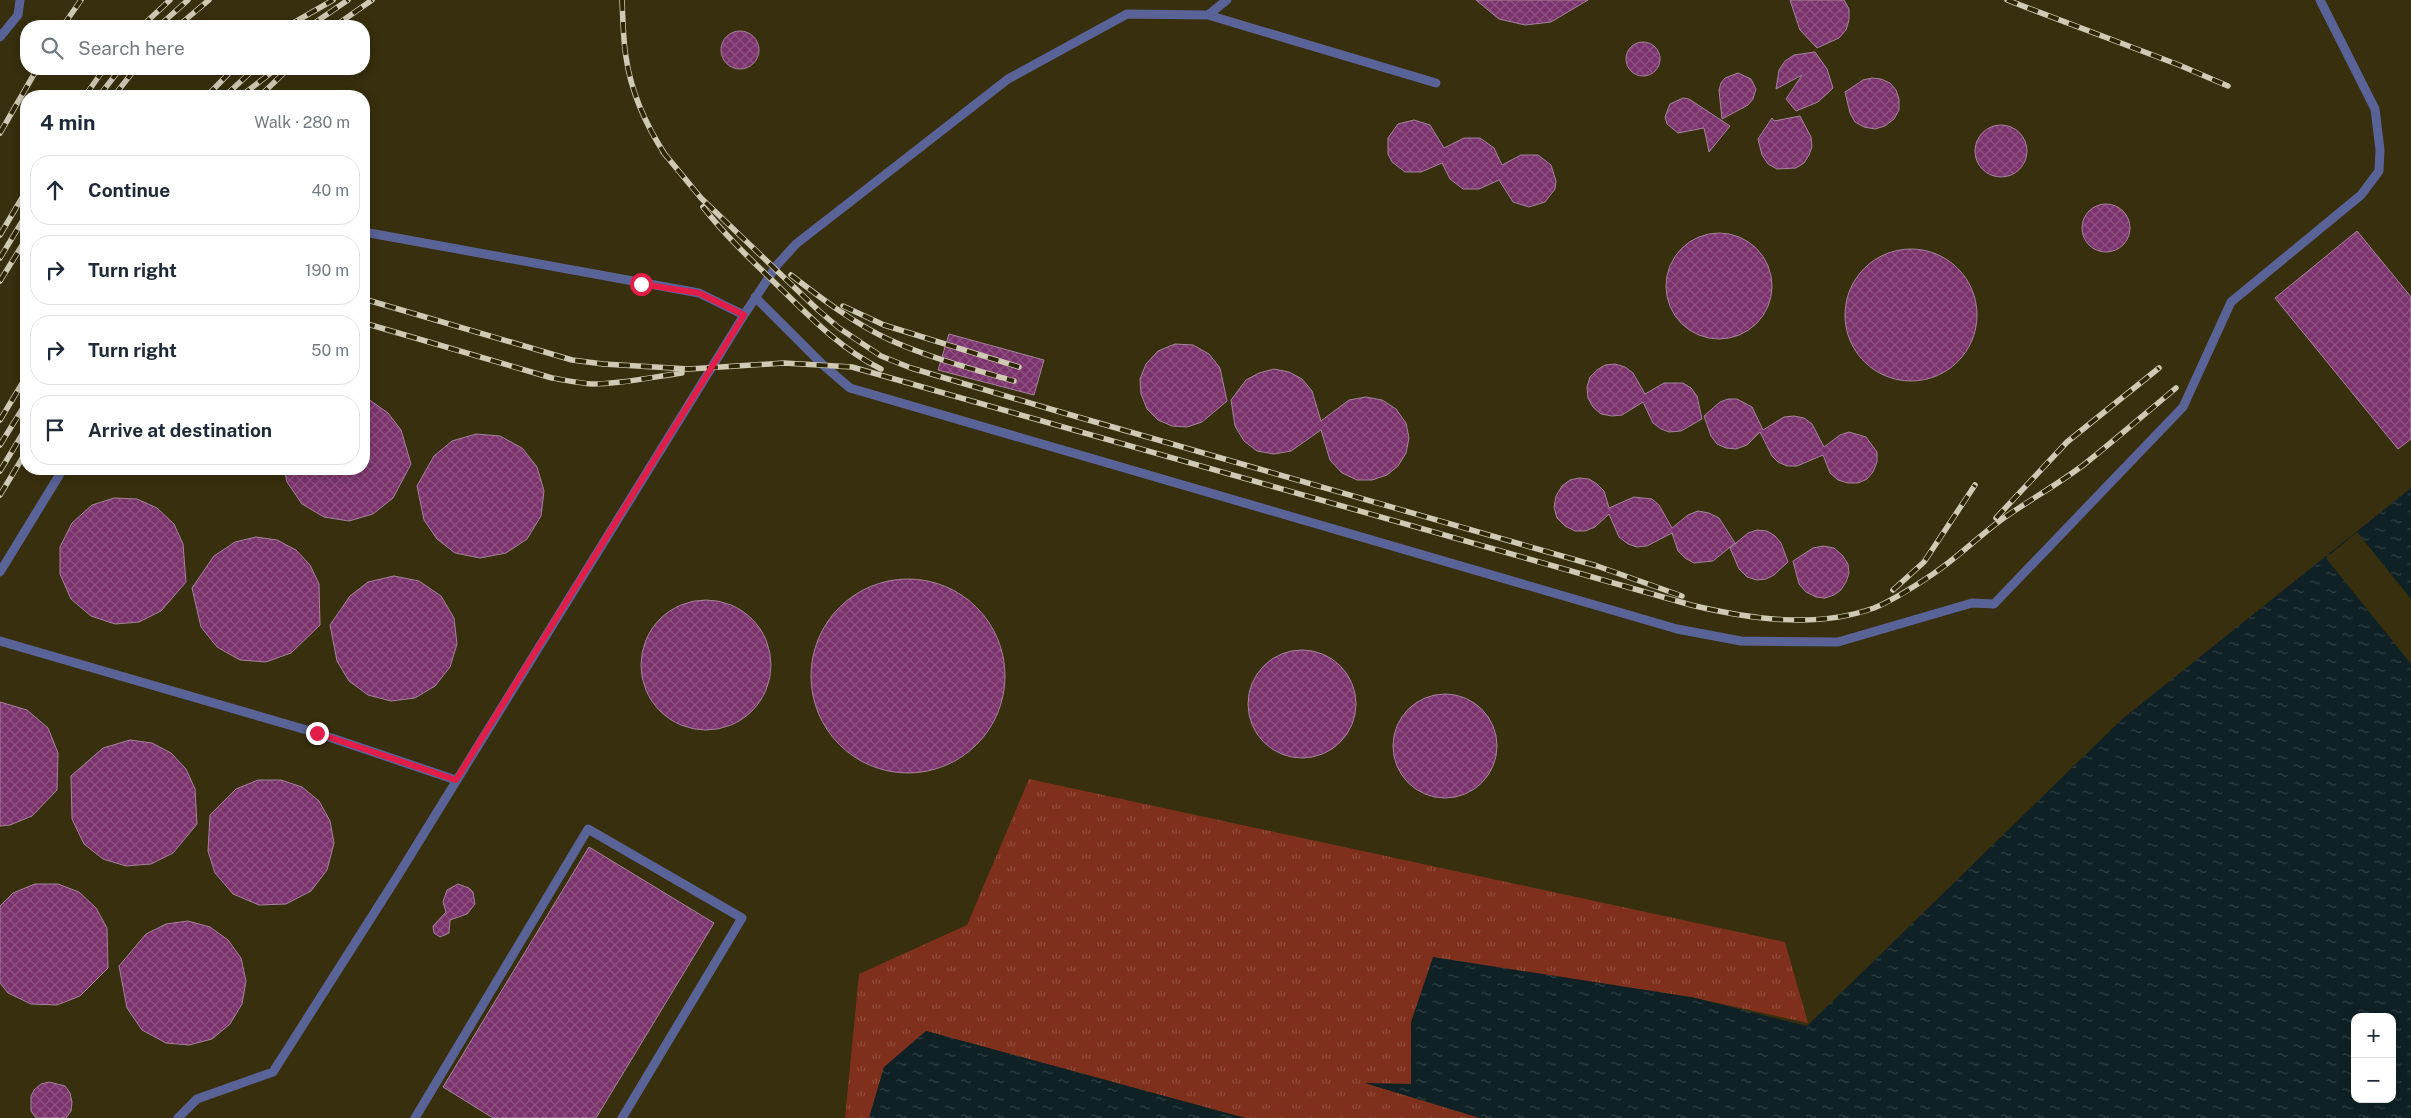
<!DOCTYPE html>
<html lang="en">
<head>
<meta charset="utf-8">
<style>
	:root { --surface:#fff; --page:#f6f6f7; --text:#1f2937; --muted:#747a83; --line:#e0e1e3 }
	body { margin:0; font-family:"Public Sans",sans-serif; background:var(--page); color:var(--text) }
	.controls { position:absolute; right:15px; bottom:15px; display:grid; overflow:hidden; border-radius:10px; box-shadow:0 2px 12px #0003 }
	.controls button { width:45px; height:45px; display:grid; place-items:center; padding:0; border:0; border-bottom:1px solid var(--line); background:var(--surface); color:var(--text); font:25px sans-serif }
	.stop { position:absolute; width:15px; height:15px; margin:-11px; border:4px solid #e11d48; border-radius:50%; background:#fff }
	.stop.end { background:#e11d48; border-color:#fff; box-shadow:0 1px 5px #0008 }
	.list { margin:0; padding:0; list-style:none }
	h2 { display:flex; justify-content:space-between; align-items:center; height:65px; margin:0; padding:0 20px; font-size:21px }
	h2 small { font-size:16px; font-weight:400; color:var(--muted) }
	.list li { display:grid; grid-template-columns:32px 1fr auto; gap:15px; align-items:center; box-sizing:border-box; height:70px; margin:0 10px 10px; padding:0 10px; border:1px solid var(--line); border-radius:20px }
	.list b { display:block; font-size:19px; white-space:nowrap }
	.list em { font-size:16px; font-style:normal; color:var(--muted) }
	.icon { flex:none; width:28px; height:28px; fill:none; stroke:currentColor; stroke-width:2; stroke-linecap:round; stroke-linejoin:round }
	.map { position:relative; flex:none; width:2411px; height:1118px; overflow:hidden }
	.search { position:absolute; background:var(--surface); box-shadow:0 2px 12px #0003; left:20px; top:20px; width:350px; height:55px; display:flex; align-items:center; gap:12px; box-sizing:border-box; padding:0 18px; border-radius:20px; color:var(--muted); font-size:19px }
	.panel { position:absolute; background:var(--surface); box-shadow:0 2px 12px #0003; left:20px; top:90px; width:350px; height:385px; border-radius:20px }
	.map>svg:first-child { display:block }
	.grass { fill:url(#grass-tufts) }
	.water { fill:url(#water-ripples); fill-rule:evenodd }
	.pier { fill:#372f0d }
	.building { fill:url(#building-cross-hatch); stroke:#a4849c }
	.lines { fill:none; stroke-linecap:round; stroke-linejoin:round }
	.lane { stroke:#5a6397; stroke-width:9 }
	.rail-casing { stroke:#d0cab5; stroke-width:5.5 }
	.rail { stroke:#2d2503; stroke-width:4; stroke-dasharray:11; stroke-linecap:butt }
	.route { stroke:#e11d48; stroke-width:6 }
</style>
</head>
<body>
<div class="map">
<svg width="2411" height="1118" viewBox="0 0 2411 1118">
	<defs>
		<pattern id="grass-tufts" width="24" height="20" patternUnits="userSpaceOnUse" patternTransform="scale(1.25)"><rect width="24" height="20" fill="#7f301c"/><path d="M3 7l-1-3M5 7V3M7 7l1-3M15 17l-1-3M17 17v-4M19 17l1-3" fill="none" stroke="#914e3c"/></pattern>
		<pattern id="water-ripples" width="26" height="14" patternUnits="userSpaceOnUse" patternTransform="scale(1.25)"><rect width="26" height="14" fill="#0f2125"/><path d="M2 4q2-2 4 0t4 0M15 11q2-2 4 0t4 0" fill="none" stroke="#324144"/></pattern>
		<pattern id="building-cross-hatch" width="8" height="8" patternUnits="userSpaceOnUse" patternTransform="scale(1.25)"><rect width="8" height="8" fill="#7b336d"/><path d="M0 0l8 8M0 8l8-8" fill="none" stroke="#8e5181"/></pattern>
	</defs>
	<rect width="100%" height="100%" fill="#372f0d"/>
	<path class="grass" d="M1029,779l756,163 23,81 -117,-26 -280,25v62h-43l112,34h-235l-319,-87 -42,37 -15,50h-24l14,-144 108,-49z"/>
	<path class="water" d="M2411,488v630h-931l-115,-35 46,1v-62l22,-65 258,40 116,29 314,-306zM2355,1017h37v82h-37z
		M926,1031l319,87h-376l15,-51z"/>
	<path class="pier" d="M2357,532l54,67v65l-85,-106z"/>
	<path class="building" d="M1476,0h112l-37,22 -26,3 -26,-6z
		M1790,0h54l5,9v11l-3,10 -7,8 -22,10 -17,-18z
		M721 50a19 19 0 1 1 38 0a19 19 0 1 1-38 0Z
		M1626 59a17 17 0 1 1 34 0a17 17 0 1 1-34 0Z
		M1815,52l12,17 6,19 -15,14 -22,9 -10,-12 16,-24 -26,14 3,-19 6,-9 9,-6z
		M1738,73l13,6 5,10 -3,10 -5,6 -26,14 -3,-29 2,-7 4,-5z
		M1872,78l9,1 9,4 6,7 3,9v11l-5,9 -9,7 -10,3 -11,-2 -9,-5 -5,-9 -5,-21 18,-12z
		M1683,98l6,1 41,27 -21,26 -5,-24 -26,5 -11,-9 -2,-7 5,-13z
		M1800,116l11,21 1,10 -3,8 -5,8 -8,5 -19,1 -9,-5 -6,-9 -4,-16 14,-21 2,3z
		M1414,120l16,5 14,23 20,-10h16l14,10 8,17 19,-10h17l13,10 5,16 -1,8 -10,13 -16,5 -16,-5 -14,-22 -20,9h-16l-13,-10 -8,-16 -21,9h-16l-13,-10 -4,-8v-16l10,-14z
		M1975 151a26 26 0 1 1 52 0a26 26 0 1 1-52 0Z
		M2082 228a24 24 0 1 1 48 0a24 24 0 1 1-48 0Z
		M2357,231l54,66v142l-13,10 -123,-151z
		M1666 286a53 53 0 1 1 106 0a53 53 0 1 1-106 0Z
		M1845 315a66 66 0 1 1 132 0a66 66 0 1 1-132 0Z
		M949,334l95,26 -10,35 -96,-25z
		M1175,344l18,1 16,9 11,14 7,33 -25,21 -15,5 -15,-1 -14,-6 -11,-11 -6,-15 -1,-15 6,-15 12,-13z
		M1615,364l10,3 8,6 12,21 19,-11h19l8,5 6,8 5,23 -21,12 -12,1 -8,-3 -8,-6 -10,-21 -21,13 -10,1 -11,-2 -8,-7 -5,-9 -1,-11 3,-10 7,-7 8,-5z
		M1274,369l15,3 13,7 10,12 9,30 28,-21 17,-3 16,3 14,9 10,14 3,15 -3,15 -8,13 -11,9 -15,5h-15l-15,-7 -12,-13 -9,-30 -30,21 -17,3 -17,-3 -13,-10 -9,-15 -4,-26 15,-20 13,-7z
		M364,396l24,17 13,17 10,34 -18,34 -20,16 -24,7 -25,-4 -22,-13 -15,-22 -3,-13h80z
		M1728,399h9l15,8 11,23 21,-13 10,-1 10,2 8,6 12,23 16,-12 9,-3 17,5 11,15v10l-4,10 -6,7 -9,4h-10l-10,-3 -8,-7 -7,-18 -26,11h-10l-9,-4 -6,-6 -12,-24 -13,13 -11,4 -10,-1 -9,-4 -6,-8 -7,-20 16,-14z
		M476,434l24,2 22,12 15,19 7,24 -3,25 -14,23 -21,14 -26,5 -25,-5 -18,-14 -13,-19 -7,-34 17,-30 18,-15z
		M1579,478l10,1 8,5 7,7 5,17 25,-11 18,2 7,6 13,23 16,-13 10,-4 11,2 10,5 16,25 -22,18 -19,2 -9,-5 -7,-7 -6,-18 -25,13 -10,1 -9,-3 -9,-7 -10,-23 -14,13 -10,4h-10l-10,-5 -8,-8 -3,-11 2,-11 6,-10 8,-6z
		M114,498l23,1 20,9 17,16 9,20 3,38 -25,29 -22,11 -24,2 -24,-8 -20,-17 -11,-25v-27l12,-24 20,-18z
		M1757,530l10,1 8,5 6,7 7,19 -14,13 -8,4 -9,1 -10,-3 -8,-8 -9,-21 18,-15z
		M256,537l21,3 19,10 14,15 9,19 1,41 -29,28 -25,9 -26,-2 -23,-13 -16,-20 -9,-39 22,-32 21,-14z
		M1823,546l11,2 8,7 6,9 1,9 -3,9 -5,8 -7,5 -9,3 -9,-1 -10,-5 -7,-8 -6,-23 20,-13z
		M394,576l25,5 22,15 13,22 3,26 -7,23 -15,19 -20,12 -24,3 -23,-6 -19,-14 -12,-20 -7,-36 20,-29 18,-14z
		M811 676a97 97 0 1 1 194 0a97 97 0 1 1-194 0Z
		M641 665a65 65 0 1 1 130 0a65 65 0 1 1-130 0Z
		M1248 704a54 54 0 1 1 108 0a54 54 0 1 1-108 0Z
		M1393 746a52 52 0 1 1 104 0a52 52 0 1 1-104 0Z
		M0,702l27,8 21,18 10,25 -1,37 -25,26 -22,9 -10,1z
		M130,740l22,3 19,10 15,16 9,20 2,35 -24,29 -22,11 -25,2 -23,-7 -19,-15 -12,-25 -1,-43 32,-28z
		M258,780h23l21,7 17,14 11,20 4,22 -7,27 -16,21 -25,13 -27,1 -26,-11 -18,-21 -7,-22 2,-36 26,-26z
		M589,847l125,76 -118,195h-103l-50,-31z
		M35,884h23l21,8 17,16 11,20 1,40 -28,28 -23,9 -26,-1 -23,-11 -8,-10v-77l13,-13z
		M458,884l11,4 4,4 2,12 -8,10 -17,6 -1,13 -9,4 -6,-4 -1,-7 13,-14 -3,-10 4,-12z
		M188,921l22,6 18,13 13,18 5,23 -4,23 -12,20 -18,15 -23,6 -23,-2 -24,-13 -15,-22 -8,-42 27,-32 20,-10z
		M49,1082l16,4 5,7 2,9 -1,9 -5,7h-30l-5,-7v-15l3,-6 7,-6z"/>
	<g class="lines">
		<path class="lane" d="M1208,15l228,68
			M0,37l18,-22 2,-15
			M364,232l335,61 45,22
			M755,297l67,67 28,24 827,241 64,12 97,1 134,-39 22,1 189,-197 48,-105 130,-107 18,-24 1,-21 -5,-41 -55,-109
			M0,572l63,-103
			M0,641l317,92 139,47
			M178,1118l19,-19 76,-27 124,-195 347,-562 33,-50 19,-21 212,-165 119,-65 81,1 19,-15
			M415,1118l173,-289 154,89 -120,200"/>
		<defs>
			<path id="rail" d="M622,0c1,19 1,39 4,57 5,35 21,70 40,99
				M2007,0l172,65 49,21
				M63,26l18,-26
				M142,26l28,-26
				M159,26l29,-26
				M178,26l31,-26
				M288,26l45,-26
				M310,26l38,-26
				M335,26l37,-26
				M85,96l19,-27
				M99,96l21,-27
				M114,96l21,-27
				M207,96l26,-27
				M225,96l29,-27
				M241,96l35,-27
				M260,96l28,-27
				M0,133l37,-64
				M663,152l38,46 117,112 21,18 42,28 30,12 146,43 540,155 85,30
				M703,207c21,27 46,51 71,75 34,33 65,66 107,87
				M0,235l26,-44
				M0,258l26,-43
				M791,275c31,24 64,49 99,65 40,18 82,29 124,41
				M0,281l26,-42
				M364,299l208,61 31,4 86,5 95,-6 68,4 839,238c59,14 124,24 183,3 20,-8 41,-22 59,-34 24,-16 45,-37 68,-54 28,-20 58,-36 85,-57 30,-24 60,-50 90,-75
				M843,306l41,19 135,42
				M364,323l188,55c13,2 26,5 40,6 30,0 60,-7 90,-11
				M0,420l26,-43
				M0,445l26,-42
				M0,471l26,-43
				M0,495l26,-43
				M1996,518l71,-76 92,-74
				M1893,590l31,-28 51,-77"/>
		</defs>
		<use href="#rail" class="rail-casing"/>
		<use href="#rail" class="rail"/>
	</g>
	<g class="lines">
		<path class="route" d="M317,733l139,47 288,-465 -45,-22 -58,-9"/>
	</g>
</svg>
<div class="controls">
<button>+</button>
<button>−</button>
</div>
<div class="stop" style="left:641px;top:284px"></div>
<div class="stop end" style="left:317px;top:733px"></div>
<div class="search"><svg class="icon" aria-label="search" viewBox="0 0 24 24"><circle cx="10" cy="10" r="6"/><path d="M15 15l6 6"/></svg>Search here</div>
<section class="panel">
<h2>4 min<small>Walk · 280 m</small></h2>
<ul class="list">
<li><svg class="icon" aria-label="ahead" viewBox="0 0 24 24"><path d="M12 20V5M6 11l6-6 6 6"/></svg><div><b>Continue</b></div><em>40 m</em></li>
<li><svg class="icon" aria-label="right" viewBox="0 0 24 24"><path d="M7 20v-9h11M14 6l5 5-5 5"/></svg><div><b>Turn right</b></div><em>190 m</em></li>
<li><svg class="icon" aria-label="right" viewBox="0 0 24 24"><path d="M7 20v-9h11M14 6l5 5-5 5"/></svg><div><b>Turn right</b></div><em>50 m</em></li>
<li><svg class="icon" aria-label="arrive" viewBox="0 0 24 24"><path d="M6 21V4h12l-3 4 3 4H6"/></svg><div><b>Arrive at destination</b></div></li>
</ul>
</section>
</div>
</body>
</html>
